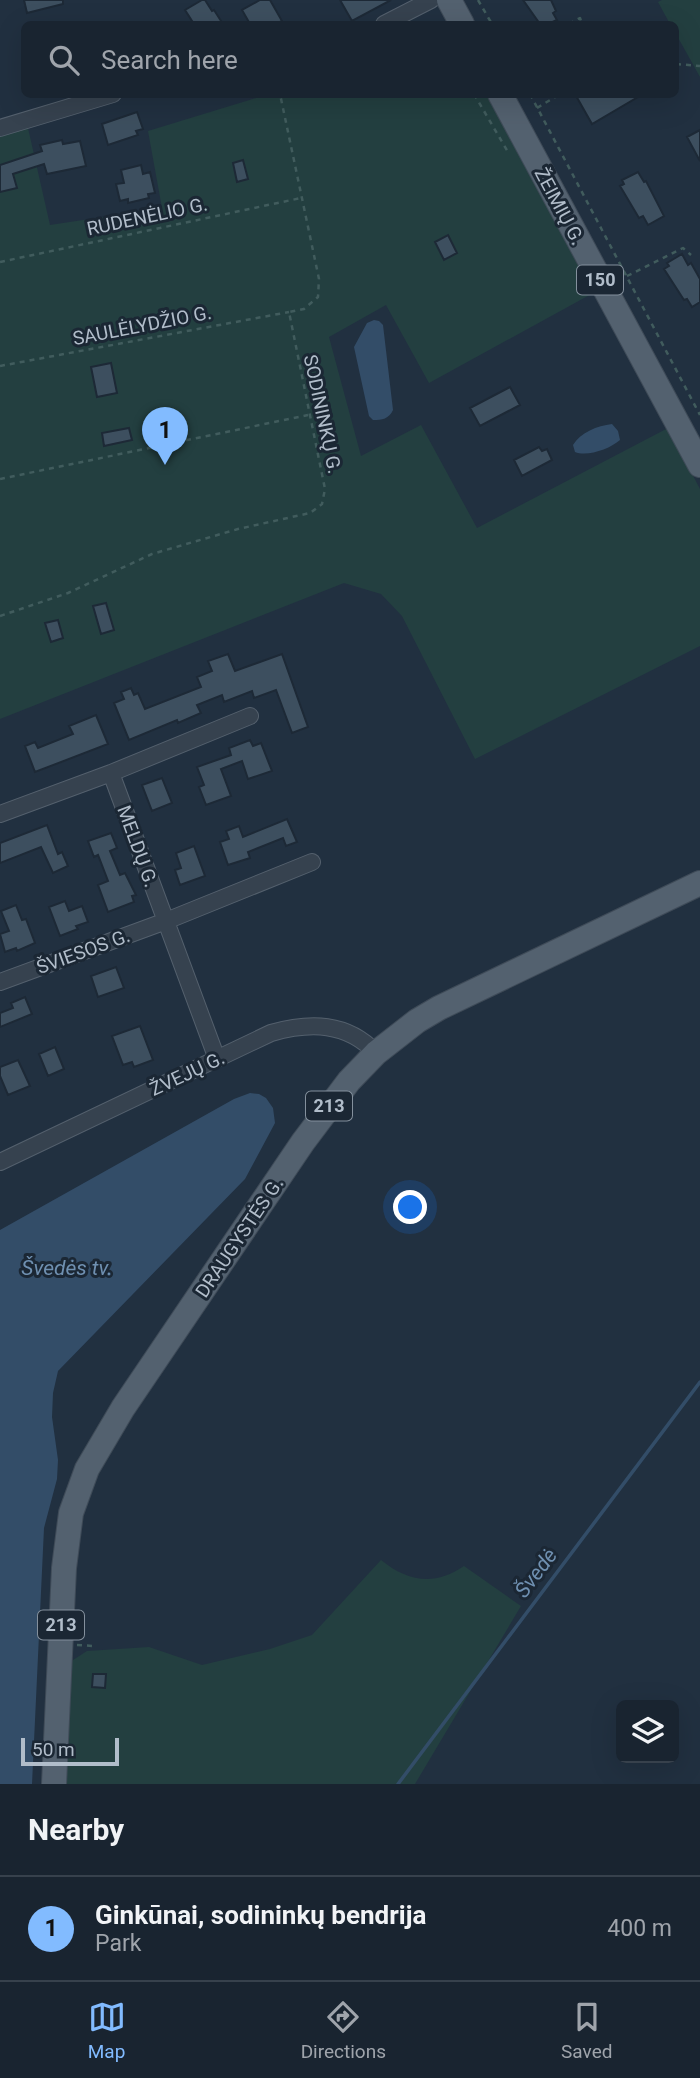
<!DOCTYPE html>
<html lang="en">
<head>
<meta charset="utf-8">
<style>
	:root { --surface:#192430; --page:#222c38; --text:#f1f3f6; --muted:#9fa4ab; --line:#37414c; --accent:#82bbff }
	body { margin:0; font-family:Roboto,sans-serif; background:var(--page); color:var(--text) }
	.controls { position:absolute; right:21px; bottom:21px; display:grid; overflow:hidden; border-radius:10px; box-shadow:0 7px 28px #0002 }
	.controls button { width:63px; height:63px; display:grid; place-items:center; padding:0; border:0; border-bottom:2px solid var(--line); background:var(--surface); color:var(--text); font:35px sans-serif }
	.scale { position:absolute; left:21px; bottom:18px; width:98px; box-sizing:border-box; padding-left:7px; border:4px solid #b1bdca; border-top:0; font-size:19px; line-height:24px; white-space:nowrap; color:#b1bdca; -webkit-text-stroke:5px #1b2734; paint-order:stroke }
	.you { position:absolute; left:411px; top:1208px; width:24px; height:24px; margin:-18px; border:5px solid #fff; border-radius:50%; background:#1a73e8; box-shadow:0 0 0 10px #1a73e833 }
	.badge { display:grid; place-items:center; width:46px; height:46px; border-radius:50%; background:var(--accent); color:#111; font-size:23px; font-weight:700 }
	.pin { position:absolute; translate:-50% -58px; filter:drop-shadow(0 2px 4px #0008) }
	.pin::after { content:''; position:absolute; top:37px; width:24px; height:21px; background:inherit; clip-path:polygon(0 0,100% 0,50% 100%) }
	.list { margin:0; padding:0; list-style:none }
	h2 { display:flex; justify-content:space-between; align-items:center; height:91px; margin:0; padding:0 28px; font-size:30px }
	h2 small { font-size:23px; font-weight:400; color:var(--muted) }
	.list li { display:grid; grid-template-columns:46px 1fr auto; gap:21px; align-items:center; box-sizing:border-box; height:105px; padding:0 28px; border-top:2px solid var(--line) }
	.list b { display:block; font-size:26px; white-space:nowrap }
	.list p { margin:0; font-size:23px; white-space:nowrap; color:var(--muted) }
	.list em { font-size:23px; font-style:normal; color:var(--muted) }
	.icon { flex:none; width:38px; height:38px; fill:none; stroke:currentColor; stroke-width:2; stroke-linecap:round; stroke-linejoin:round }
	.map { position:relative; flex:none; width:700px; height:1784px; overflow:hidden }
	.search { position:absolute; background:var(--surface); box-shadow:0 7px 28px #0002; left:21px; right:21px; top:21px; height:77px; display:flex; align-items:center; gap:18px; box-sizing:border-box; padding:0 24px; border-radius:10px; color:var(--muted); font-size:26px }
	.sheet { height:196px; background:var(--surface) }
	nav { display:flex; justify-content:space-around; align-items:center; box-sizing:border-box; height:98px; border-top:2px solid var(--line); background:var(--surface); font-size:19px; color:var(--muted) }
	nav a { display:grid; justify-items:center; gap:4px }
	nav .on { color:var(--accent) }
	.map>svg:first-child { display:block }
	.green { fill:#233f40 }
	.water { fill:#334d68 }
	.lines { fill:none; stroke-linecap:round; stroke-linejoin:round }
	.stream { stroke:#334d68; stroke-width:3.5 }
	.building { fill:#3d4f5f; stroke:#1d2936; stroke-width:2 }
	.minor-casing { stroke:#54606d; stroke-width:18 }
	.primary-casing { stroke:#3f4b58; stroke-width:26 }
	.path { stroke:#415c5d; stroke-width:2.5; stroke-dasharray:5 5; stroke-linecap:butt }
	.minor { stroke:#36424f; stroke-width:16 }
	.primary { stroke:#53616f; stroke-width:24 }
	.labels { text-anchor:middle; stroke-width:6; stroke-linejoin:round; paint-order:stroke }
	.shield { fill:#1b2734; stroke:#84909d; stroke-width:2 }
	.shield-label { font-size:18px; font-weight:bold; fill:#b1bdca }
	.street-label { font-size:19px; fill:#b1bdca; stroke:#1b2734 }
	.water-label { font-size:21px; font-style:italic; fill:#6f90b1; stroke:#1b2734 }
</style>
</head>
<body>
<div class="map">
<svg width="700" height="1784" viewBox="0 0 700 1784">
	<rect width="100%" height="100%" fill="#213040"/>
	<path class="green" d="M662,0h38v77l-24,-43v-10h-6l-12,-22z
		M266,95l167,3 18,-3h39l105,197 -166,91 -43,-78 -57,32 32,119 60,-31 56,103 191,-100 32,61v157l-225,113 -73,-143 -21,-22 -37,-11 -344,136v-583l28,-8 22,97 112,-17 -14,-77z
		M381,1560c27,22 54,26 83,6l57,40 -106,178h-351l6,-122 17,-11 62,-4 53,18 68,-16 42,-14z"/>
	<path class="water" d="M374,320l5,1 4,4 10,85c-4,9 -11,10 -20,10l-4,-4 -15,-69 13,-24z
		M612,424l6,7 2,9c-10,9 -33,17 -45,12l-2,-7c8,-13 24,-19 39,-21z
		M250,1093l9,1 7,4 7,10 2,15 -30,56 -187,192 -5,22 -1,24 6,43 -1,19 -13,49 -12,256h-32v-554l234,-131z"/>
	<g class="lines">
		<path class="stream" d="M398,1784l302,-402"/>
	</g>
	<path class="building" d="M24,0h39v4l-36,9z
		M202,0h3l7,11 2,-1 9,14h-29l-9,-14z
		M260,0h10l12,21 -6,3h-26l-8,-14z
		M340,0h51l-39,21z
		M523,0h28l5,11 -3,2 4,7 -9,4h-8z
		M575,94h68l-51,30z
		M137,112l6,17 -7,2 2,4 -30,10 -6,-21z
		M700,130v31l-13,-24z
		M62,140l1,4 17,-3 6,25 -39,8 -3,-10 -31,10 4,14 -17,4v-27l42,-14 -2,-6z
		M243,160l5,19 -11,3 -4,-19z
		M141,165l2,9 7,-2 5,21 -7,1 1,4 -21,5v-4l-8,2 -4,-17 8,-1 -3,-13z
		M638,172l6,10 2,-1 18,35 -16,9 -5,-9 -4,2 -19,-32 4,-2 -2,-4z
		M448,235l9,18 -13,7 -9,-18z
		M682,254l6,11 3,-2 9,16v23l-8,5 -5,-8 -3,1 -20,-31 5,-3 -2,-3z
		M111,363l6,30 -20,4 -6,-30z
		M510,387l10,18 -40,21 -10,-18z
		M129,428l3,12 -28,6 -2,-13z
		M539,447l3,4 5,-2 5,11 -30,16 -8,-16z
		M106,603l8,27 -13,4 -8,-28z
		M58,620l5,18 -12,4 -6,-19z
		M228,654l7,17 47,-17 26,73 -16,6 -16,-43 -22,8 -2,-7 -28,11 -2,-7 -25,10 4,8 -23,10 -1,-3 -48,20 -15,-37 10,-4 -3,-7 10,-4 3,7 4,-2 7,16 56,-22 -4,-10 15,-6 -4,-10z
		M96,715l12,29 -73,28 -10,-26 10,-4 3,6 35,-14 -4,-8z
		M250,740l3,6 8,-3 11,28 -24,8 -6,-18 -21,8 10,27 -25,9 -7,-18 5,-2 -7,-18 34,-12 -2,-7z
		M162,778l10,25 -20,8 -10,-26z
		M287,819l10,23 -11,4 -3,-8 -35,14 2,6 -22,7 -8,-23 9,-3 -3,-8 13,-5 4,11z
		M47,825l11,29 4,-2 6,14 -15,7 -12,-26 -41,16v-20z
		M111,833l6,15 -7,3 10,24 5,-2 11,22 -4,1 2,6 -26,10 -10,-27 10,-4 -10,-26 -4,2 -6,-16z
		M194,846l11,30 -25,9 -5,-15 6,-2 -5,-15z
		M65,901l4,10 13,-5 6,16 -12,4 2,3 -18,7 -11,-29z
		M16,905l6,15 4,-1 9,24 -18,8 -1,-3 -11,4 -5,-18 9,-3 -8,-20z
		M116,967l8,21 -26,9 -7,-21z
		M25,997l7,17 -32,13v-14l13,-5 -2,-5z
		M140,1026l13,34 -19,7 -2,-5 -9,3 -11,-29z
		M55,1047l9,22 -16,7 -9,-22z
		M18,1060l12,26 -22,9 -8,-19v-9z
		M93,1674h13l-1,14 -13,-1z"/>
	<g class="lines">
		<defs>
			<path id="minor" d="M384,24l47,-24
				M0,128l113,-34
				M0,814l111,-41
				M0,982l166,-61 146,-59
				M217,1059l-106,-286 139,-57
				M0,1162l271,-129c39,-11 76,-11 105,20"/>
			<path id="primary" d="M449,0l13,24
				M500,94l200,371
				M54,1784l10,-216 7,-55 16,-44 36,-61 180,-266 46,-61 27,-28 41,-32 22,-13 261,-125"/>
		</defs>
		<use href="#minor" class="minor-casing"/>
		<use href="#primary" class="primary-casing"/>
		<path class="path" d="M478,0l14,24
			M569,24l11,-6 2,6
			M676,64l24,2
			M474,94l34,58
			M530,94l170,321
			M537,108l23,-14
			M0,262l301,-64
			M627,276l56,-28 8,7
			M0,366l289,-54
			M0,479l308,-64
			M0,616l68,-23 84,-39 86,-25 72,-16 12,-9 3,-15 -36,-177 15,-3 14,-12 1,-18 -39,-185
			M77,1645l17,1"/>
		<use href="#minor" class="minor"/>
		<use href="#primary" class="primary"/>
	</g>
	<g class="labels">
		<g class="shield">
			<rect x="577" y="265.5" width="46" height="29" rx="5"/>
			<rect x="306" y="1091.5" width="46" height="29" rx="5"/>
			<rect x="38" y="1610.5" width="46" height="29" rx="5"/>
		</g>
		<g class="shield-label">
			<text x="600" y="286">150</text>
			<text x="329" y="1112">213</text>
			<text x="61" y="1631">213</text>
		</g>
		<g class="street-label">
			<text transform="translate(560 206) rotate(62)" y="7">ŽEIMIŲ G.</text>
			<text transform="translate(147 216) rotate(-12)" y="7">RUDENĖLIO G.</text>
			<text transform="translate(142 325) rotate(-11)" y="7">SAULĖLYDŽIO G.</text>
			<text transform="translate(323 414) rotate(78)" y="7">SODININKŲ G.</text>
			<text transform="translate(138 846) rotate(70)" y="7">MELDŲ G.</text>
			<text transform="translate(83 951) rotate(-20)" y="7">ŠVIESOS G.</text>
			<text transform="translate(187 1073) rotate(-25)" y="7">ŽVEJŲ G.</text>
			<text transform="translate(239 1237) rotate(-56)" y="7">DRAUGYSTĖS G.</text>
		</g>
		<g class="water-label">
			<text x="67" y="1275">Švedės tv.</text>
			<text transform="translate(536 1573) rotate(-53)" y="7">Švedė</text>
		</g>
	</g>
</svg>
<div class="controls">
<button><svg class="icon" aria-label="layers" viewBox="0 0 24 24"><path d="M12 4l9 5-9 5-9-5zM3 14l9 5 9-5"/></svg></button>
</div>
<div class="scale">50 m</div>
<div class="you"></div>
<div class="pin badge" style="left:165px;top:465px">1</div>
<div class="search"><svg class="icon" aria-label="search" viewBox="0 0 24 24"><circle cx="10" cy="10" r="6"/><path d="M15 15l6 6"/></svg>Search here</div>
</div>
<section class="sheet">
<h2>Nearby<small></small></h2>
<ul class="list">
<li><span class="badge">1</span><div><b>Ginkūnai, sodininkų bendrija</b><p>Park</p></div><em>400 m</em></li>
</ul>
</section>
<nav>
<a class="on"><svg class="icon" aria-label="map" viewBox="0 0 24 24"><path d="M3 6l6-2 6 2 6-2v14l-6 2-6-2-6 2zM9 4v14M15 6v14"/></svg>Map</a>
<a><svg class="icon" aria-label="directions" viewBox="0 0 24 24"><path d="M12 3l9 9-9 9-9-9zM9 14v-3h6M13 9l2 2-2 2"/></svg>Directions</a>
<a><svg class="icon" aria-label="saved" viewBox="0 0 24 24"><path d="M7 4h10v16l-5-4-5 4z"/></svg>Saved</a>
</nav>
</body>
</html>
